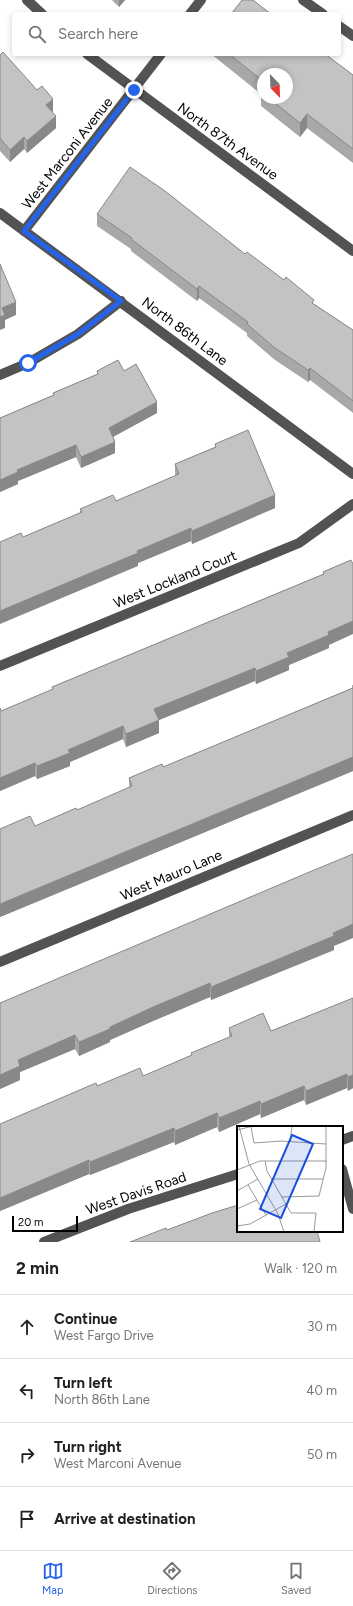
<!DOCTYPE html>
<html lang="en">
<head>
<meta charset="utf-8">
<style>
	:root { --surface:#fff; --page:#f2f2f2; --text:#202124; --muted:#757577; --line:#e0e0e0; --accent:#2563eb }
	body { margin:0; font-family:Figtree,sans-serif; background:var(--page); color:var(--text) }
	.compass { position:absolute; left:257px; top:68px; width:36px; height:36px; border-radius:50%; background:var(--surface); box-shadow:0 2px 6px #0003; rotate:157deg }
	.scale { position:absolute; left:12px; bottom:10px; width:66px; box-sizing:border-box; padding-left:4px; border:2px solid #000; border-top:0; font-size:11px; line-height:14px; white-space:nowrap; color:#000; -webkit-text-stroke:3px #fff; paint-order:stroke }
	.stop { position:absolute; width:12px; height:12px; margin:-9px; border:3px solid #2563eb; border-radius:50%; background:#fff }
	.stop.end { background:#2563eb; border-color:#fff; box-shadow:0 1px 4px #0008 }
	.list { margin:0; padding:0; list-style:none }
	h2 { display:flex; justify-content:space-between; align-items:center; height:52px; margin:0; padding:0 16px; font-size:17px }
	h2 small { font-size:13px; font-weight:400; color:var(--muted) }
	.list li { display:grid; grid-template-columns:26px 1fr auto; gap:12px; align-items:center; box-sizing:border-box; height:64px; padding:0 16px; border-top:1px solid var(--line) }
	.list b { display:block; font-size:15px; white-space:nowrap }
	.list p { margin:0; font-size:13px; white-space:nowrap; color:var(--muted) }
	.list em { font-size:13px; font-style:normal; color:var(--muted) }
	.icon { flex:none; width:22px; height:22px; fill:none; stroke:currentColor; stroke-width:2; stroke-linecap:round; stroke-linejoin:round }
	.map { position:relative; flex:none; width:353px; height:1242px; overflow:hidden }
	.search { position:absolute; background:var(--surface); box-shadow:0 2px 6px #0003; left:12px; right:12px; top:12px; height:44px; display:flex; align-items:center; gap:10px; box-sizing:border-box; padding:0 14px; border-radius:4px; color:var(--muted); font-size:15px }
	.sheet { height:308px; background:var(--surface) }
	nav { display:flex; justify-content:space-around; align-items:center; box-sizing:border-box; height:56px; border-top:1px solid var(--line); background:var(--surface); font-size:11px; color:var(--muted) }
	nav a { display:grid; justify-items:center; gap:2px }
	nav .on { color:var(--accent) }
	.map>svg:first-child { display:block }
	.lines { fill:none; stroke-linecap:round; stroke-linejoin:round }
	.minor { stroke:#535353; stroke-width:10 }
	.wall { fill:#a8a8a8; fill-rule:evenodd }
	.shaded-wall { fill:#888 }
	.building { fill:#c3c3c3; stroke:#888 }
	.route { stroke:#2563eb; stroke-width:5 }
	.labels { text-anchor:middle; stroke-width:3; stroke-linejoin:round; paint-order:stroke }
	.street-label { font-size:14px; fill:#000; stroke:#fff }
	.inset-road { fill:none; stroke:#999; stroke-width:1 }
	.view { fill:#1d4ed8; fill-opacity:0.15; stroke:#1d4ed8; stroke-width:2 }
	.inset-edge { fill:none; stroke:#000; stroke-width:2 }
</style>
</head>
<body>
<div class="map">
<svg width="353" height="1242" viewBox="0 0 353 1242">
	<rect width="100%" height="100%" fill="#fff"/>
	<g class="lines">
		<path class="minor" d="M27,0l15,14
			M303,0l20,14
			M190,14l11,-14
			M339,26l14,10
			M87,54l266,197
			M0,213l353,261
			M24,231l137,-177
			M0,375l28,-12 50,-29 43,-33
			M0,666l299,-123 54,-39
			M0,962l353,-147
			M342,1140l11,-4
			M342,1169l11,40
			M44,1242l84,-33 110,-35"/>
	</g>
	<path class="wall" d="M112,0h13l-6,7z
		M211,54h114l28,21v88l-46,-35 -7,9 -39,-31v-12zM263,74l24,24h-24z
		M0,55l53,56 -1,1 4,16 -29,25 -3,-4 -14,13 -10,-11z
		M97,214l148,40 69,50 39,26v83l-43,-33 -2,2 -33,-22 -28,-24v-3l-48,-35 -2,3 -66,-50v-2l-34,-23z
		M97,371h27l33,42 -44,24 2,16 -34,15 -5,-11 -58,24v3l-18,8v-74l53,-23v-2l44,-19z
		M215,444l60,64 -83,36 -1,-3 -53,22v3l-115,-29 57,-24v-4l36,-8 59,-25v-12l40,-17z
		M351,560l-22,85v3l-40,17v5l-33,14 -1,-3 -96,39v13l-33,14 -3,-8 -53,23v4l-33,13 -2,-3 -35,15v-83l1,3 51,-21v-3l271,-113v-2z
		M352,685h1v86l-353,146v-88l35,-3 42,-16 52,-22v-10l34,-11 189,-79z
		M334,946v4l-123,50 -1,-3 -57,24 -43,19v2l-31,14 -4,-7 -55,23v8l-20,9v-86z
		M353,998v90l-5,3 -1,-3 -41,17 -2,-5 -43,18 -1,-4 -41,18 -2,-5 -42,18 -1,-3 -84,33 -1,-1 -89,37 97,-125 46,-10 48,-20v-3l38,-16v-9l42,3z"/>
	<path class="shaded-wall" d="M119,0h6l-6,7z
		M53,99v12l-7,6v-12z
		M307,114v14l-7,9v-14z
		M56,116v12l-29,25v-12z
		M24,137v12l-14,13v-12z
		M199,286v12l-2,3v-12z
		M16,302v13l-11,5v8l-5,2v-13l2,-9z
		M310,368v12l-2,2v-12z
		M157,402v11l-48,26v-11z
		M115,442v11l-34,15v-11z
		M76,445v12l-58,24v3l-18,8v-12l17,-10z
		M275,495v13l-83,36v-13z
		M191,528v13l-53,22v3l-138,58v-13l137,-60z
		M353,621v13l-24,11v3l-40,17v5l-33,14v-13l31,-18 41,-21z
		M255,668v13l-101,41v-13z
		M159,720v13l-33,14v-13z
		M123,726v13l-53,23v4l-33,13v-13l31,-16z
		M353,757v14l-353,146v-13z
		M35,763v13l-35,15v-13z
		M353,924v14l-19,8v4l-123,50v-13z
		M210,983v14l-57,24 -43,19v2l-31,14v-14l31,-15 43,-20z
		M75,1035v14l-55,23v8l-20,9v-14l18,-15z
		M347,1074v14l-41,17v-14z
		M353,1075v13l-5,3v-14z
		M304,1086v14l-43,18v-14z
		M260,1101v13l-41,18v-14z
		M217,1113v14l-42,18v-14z
		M174,1128v14l-84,33v-13z
		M89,1160v14l-89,37v-13z"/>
	<path class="building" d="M242,0h11l18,14h-40z
		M3,52l34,38 5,-4 11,13 -7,6 10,11 -29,25 -3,-4 -14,13 -10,-12v-83z
		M229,54h96l28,21v74l-46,-35 -7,9 -31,-25h18v-24h-24v7z
		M130,167l35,24 80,63 2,-2 37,28 2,-3 28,23 -2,3 41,27v71l-43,-33 -2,2 -33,-22 -28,-24 1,-2 -49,-36 -2,3 -66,-50 1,-1 -35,-24z
		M0,264l16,38 -14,6 3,7 -5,2z
		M118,360l6,11 12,-7 21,38 -48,26 6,14 -34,15 -5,-12 -59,25 1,2 -18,8v-62l54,-23 -1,-2 45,-19 -1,-3z
		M248,430l27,65 -83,36 -1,-3 -54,23 1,2 -138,58v-69l21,-9 2,4 59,-25 -2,-3 33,-14 3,6 63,-27 -4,-10 41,-17 -1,-3z
		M351,560l2,4v57l-25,11 1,3 -42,18 2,4 -33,14 -1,-3 -101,41 5,11 -33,14 -3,-8 -55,24 2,3 -33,13 -2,-3 -35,15v-70l1,3 52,-22 -1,-2 272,-113 -1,-2z
		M353,688v69l-353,147v-75l30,-13 5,10 41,-18 1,2 55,-24 -3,-8 33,-14 1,3z
		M353,854v70l-20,9 1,3 -123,51 -1,-4 -57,24 -43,20v2l-31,13 -4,-7 -57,25 2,6 -20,9v-72l307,-130z
		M353,998v77l-5,2 -1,-3 -41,17 -2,-5 -43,18 -1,-3 -41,17 -2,-5 -42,18 -1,-3 -84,34 -1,-2 -89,38v-74l96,-41 1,3 43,-18 3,8 49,-21 -1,-2 41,-17 -3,-8 34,-15 8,18z
		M238,1205v26h79l3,11h-190l36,-14 1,2 45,-17z"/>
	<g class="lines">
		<path class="route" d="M28,363l50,-29 43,-33 -97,-70 110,-141"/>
	</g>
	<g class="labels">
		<g class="street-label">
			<text transform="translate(228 141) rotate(36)" y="5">North 87th Avenue</text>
			<text transform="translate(67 153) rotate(-52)" y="5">West Marconi Avenue</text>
			<text transform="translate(185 331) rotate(37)" y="5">North 86th Lane</text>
			<text transform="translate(175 579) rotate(-22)" y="5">West Lockland Court</text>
			<text transform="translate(171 875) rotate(-23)" y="5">West Mauro Lane</text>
			<text transform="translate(136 1193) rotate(-19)" y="5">West Davis Road</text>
		</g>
	</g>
	<g transform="translate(237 1126)">
		<rect width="106" height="106" fill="#fff"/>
		<path class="inset-road" d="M2,0l10,38 29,50 6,18M14,1l3,16 27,-2 45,3M0,4l16,-4M53,16l2,-16M28,35l2,10 24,42h25l-2,19M0,44l23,-9h67M34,53h52M11,59l18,30M0,65l21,-12M45,71l37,-1 7,-28v-42M0,83l20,-9M0,100l13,-2 36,-20"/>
		<path class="view" d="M55,9l21,9 -32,74 -21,-9z"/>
		<rect width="106" height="106" class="inset-edge"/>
	</g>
</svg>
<svg class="compass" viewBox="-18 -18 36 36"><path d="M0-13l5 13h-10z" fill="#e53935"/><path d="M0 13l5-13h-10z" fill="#757577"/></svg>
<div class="scale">20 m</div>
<div class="stop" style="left:28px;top:363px"></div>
<div class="stop end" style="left:134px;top:90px"></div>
<div class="search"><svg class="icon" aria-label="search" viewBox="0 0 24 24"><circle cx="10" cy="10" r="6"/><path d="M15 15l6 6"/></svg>Search here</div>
</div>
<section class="sheet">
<h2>2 min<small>Walk · 120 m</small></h2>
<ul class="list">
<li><svg class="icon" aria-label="ahead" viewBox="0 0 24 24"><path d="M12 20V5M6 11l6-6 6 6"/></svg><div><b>Continue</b><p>West Fargo Drive</p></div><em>30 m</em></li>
<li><svg class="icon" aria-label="left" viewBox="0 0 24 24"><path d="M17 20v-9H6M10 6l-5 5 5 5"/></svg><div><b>Turn left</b><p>North 86th Lane</p></div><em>40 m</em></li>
<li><svg class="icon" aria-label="right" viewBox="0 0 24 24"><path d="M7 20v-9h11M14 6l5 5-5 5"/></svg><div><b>Turn right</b><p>West Marconi Avenue</p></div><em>50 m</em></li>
<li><svg class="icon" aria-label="arrive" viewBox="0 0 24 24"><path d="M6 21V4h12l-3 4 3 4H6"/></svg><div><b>Arrive at destination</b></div></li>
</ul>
</section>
<nav>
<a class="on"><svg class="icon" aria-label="map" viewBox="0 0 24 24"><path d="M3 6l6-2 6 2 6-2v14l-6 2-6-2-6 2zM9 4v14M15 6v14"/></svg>Map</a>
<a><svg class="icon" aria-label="directions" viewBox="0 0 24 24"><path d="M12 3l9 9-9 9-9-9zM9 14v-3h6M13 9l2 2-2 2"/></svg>Directions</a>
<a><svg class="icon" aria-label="saved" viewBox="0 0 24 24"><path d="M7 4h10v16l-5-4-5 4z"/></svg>Saved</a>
</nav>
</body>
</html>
